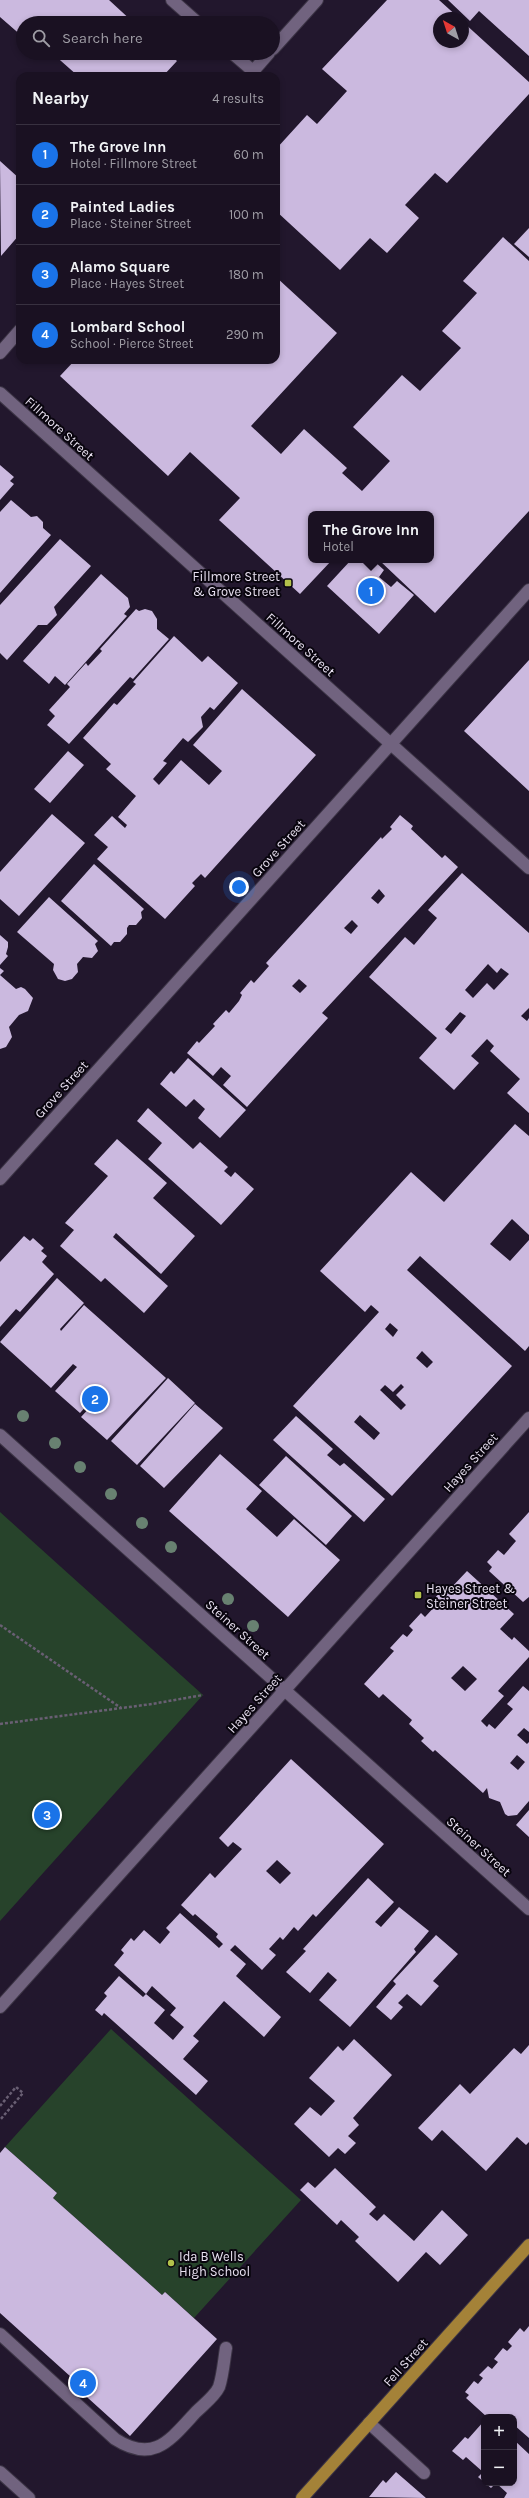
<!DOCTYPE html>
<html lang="en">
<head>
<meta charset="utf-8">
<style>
	:root { --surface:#1a1122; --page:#271f2f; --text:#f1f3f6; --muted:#9f9da5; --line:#383140; --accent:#1a73e8 }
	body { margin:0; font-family:Karla,sans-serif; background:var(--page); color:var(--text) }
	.controls { position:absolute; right:12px; bottom:12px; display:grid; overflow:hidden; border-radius:8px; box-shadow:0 2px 6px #0003 }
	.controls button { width:36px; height:36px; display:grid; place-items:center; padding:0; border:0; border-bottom:1px solid var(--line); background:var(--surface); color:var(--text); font:20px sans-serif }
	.compass { position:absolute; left:433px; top:12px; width:36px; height:36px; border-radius:50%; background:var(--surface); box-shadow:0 2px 6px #0003; rotate:321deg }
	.you { position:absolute; left:239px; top:887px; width:14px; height:14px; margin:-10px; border:3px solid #fff; border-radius:50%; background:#1a73e8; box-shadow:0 0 0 6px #1a73e833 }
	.badge { display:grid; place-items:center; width:26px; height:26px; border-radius:50%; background:var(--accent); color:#fff; font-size:13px; font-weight:700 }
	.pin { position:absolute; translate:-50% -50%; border:2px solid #fff; box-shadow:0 1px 4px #0006 }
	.popup { position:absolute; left:308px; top:511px; width:126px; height:52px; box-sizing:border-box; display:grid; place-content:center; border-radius:8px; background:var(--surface); filter:drop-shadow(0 1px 3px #0005); font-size:13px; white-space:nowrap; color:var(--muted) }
	.popup b { font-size:15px; color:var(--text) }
	.popup::after { content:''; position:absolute; left:50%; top:100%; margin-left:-8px; border:8px solid transparent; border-top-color:var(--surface) }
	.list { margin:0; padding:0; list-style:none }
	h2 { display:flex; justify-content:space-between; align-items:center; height:52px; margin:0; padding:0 16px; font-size:17px }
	h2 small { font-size:13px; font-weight:400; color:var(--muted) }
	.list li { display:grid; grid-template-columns:26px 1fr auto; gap:12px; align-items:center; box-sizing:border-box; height:60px; padding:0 16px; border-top:1px solid var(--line) }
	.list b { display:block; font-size:15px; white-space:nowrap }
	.list p { margin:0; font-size:13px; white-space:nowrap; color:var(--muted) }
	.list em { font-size:13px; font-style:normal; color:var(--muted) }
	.icon { flex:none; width:22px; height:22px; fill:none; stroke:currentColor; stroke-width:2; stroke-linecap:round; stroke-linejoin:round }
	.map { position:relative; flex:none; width:529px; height:2498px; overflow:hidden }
	.search { position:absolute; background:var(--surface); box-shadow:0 2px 6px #0003; left:16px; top:16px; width:264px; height:44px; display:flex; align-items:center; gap:10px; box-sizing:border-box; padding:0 14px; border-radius:22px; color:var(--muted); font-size:15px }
	.panel { position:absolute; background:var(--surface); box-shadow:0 2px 6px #0003; left:16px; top:72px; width:264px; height:292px; border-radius:12px }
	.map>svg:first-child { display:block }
	.green { fill:#27432b }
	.building { fill:#cbb9df; fill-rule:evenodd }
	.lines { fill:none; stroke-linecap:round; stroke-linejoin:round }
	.minor-casing { stroke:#3c3445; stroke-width:14 }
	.major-casing { stroke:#3c3445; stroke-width:14 }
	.path { stroke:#695f73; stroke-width:2.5; stroke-dasharray:3 2; stroke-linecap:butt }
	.minor { stroke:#71637f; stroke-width:12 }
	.major { stroke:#a48238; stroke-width:12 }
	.tree { fill:#688171 }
	.poi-dot { fill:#b3c24b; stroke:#09050e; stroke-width:1.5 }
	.labels { text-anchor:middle; stroke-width:4; stroke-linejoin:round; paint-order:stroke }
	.street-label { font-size:13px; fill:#e8e0f0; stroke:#09050e }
	.poi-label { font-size:13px; fill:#e8e0f0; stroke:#09050e; text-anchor:start }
</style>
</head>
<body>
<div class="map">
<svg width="529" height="2498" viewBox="0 0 529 2498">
	<rect width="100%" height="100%" fill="#22172d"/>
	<path class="green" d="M0,1512l203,183 -203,226z
		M111,2029l190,171 -107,118 -29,-26 -3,3 -109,-97 4,-5 -52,-46z"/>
	<path class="building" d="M0,0h109l25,23h-111v14l-23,-20z
		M387,0h52l20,18h-20v24h24v-20l66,60v12l-82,89 -12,-10 -30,32 14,13 -32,35 -17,-15 -30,32 -64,-59v-62l31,-34 10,9 30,-33 -25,-22z
		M448,0h81v56l-50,-45 -9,10z
		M52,53h116l9,8 -14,15h-85z
		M0,161l20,18v55l-19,22z
		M529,228v29l-15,-13z
		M503,237l26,24v250l-94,102 -56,-53h52v-46h-120v46h21l-32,34 -81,-74 21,-22 -50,-46 -22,24 -108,-100 15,-16h201v-83l61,56 -86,93 30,28 23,-25 43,39 -5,5 20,18 28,-30 -37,-34 49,-52 18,16 41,-43 -19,-17 35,-38 -14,-12z
		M0,465l14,12 -4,4 4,3 -14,16z
		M11,500l20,17 6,-1 6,6v6l8,7 -51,58v-81z
		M60,539l31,27 -37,41 3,8 -10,10h-9l-31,35 -7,-7v-48z
		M351,560l6,3 2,-3h14l11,10 -5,7 12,10 6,-6 17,14 -35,39 -52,-48z
		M101,574l27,24 2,9 -6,7 3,2 -62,69 -10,-9 -6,8 -26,-23z
		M136,609l3,2 6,-2 7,2 5,8v10l12,10 -36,40 -3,-2 -61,67 -22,-19 8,-9 -6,-6 21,-23 -3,-3 19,-21 2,3 14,-15 -2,-2z
		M174,636l28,26 6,-6 30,27 -24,27 -4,-3 -9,10 2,10 -15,15 -5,-4 -20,23 4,2 -14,16 6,6 22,-25 28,25 13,-14 -29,-26 49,-56 74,66 -111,123 -4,-4 -9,9 3,3 -30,33 -68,-60 11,-12 -14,-12 18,-19 13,12 2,-3 -9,-8 18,-21 -30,-27 5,-5 -28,-26 31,-35 3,2 19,-21 -3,-2z
		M529,660v131l-65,-60z
		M68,751l16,14 -34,38 -16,-14z
		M52,814l33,29 -66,73 -19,-17v-27z
		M400,815l13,11 -2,3 31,29 3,-3 13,12 -136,146 6,5 -81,89 -24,-22 8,-9 -10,-9 -8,9 -26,-23 10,-12 2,2 16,-17 -2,-2 13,-14 3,3 10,-12 3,-6 -2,-2 11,-13 3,3 15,-17 -3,-3 115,-126 1,2 10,-10 -2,-2zM379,889l6,7 -7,8 -7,-6zM352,920l6,6 -7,8 -7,-6zM299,979l8,7 -7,7 -8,-7z
		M94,864l50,45 -3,3 1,6 -6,7h-7l-2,3v6l-7,8h-6l-3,4 -50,-45z
		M462,873l67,60v75l-8,8 6,5 2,-3v95l-22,-20 13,-14 -30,-28 4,-5 -7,-7 -16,17 8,7 -25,27 -35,-32 18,-20 -68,-61 36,-40 9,8 23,-27 -9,-8zM488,964l9,9 4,-5 8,6 -15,16 -7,-7 -14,15 -8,-8zM460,1012l6,4 -15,18 -6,-5z
		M49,897l49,44 -3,3 3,7 -6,7 -9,-1 -6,7 1,8 -6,7 -7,2 -7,-2 -5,-9 1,-6 -37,-32z
		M0,935l8,7v5l-2,7 2,2 -8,9z
		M0,968l4,3 -4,4 16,14 5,-2 4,2 8,9 -5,13 -9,4 -10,12 3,10 -6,10 -6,2z
		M188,1058l58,52 -26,28 -22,-20 7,-9 -11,-10 -8,8 -26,-23 11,-13 3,3z
		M148,1108l45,41 7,-7 28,25 -4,4 7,6 4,-5 19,17 -33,36 -73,-66 14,-16 -25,-22z
		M515,1124l14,12v99l-17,-16 -22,25 20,17 19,-21v106l-4,5 -105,-95 -13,14 105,96 -120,130 -99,-90 86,-94 -8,-7 -6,7 -45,-41 91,-99 33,30zM390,1323l8,7 -5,7 -8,-8zM422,1351l11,11 -6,6 -11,-10zM401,1384l3,3 -8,8 10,10 -5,5 -21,-20 5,-5 8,7zM360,1415l20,18 -6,7 -20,-18z
		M117,1139l50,44 -14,15 42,38 -34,38 -45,-41 -3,4 55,49 -24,27 -39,-35 -4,4 -41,-36 14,-16 -9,-7 43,-47 -14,-12z
		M24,1236l6,5 3,-3 11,10 -3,3 6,5 -5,6 12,12 -34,38 -4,-3 -16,18v-65z
		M57,1278l27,25 -24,26 1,2 23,-26 82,73 -59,62 -26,-23 23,-25 -3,-2 -21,23 -25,-22 22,-24 -4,-3 -22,24 -51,-46z
		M168,1378l27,25 -58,62 -26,-24z
		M195,1404l28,24 -59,60 -24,-22z
		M296,1416l37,33 -6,6 13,11 4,-3 41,36 -21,23 -91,-82z
		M220,1454l42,37 -16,18 31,28 17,-18 46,41 -52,57 -119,-106z
		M286,1456l66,60 -26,29 -67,-60z
		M529,1512v85l-6,5 -34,-31 3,-4 -5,-5 11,-12 6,5 12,-14 -7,-7z
		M467,1571l47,43 -14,15 12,11 2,-3 15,14v6l-31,34 6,5 -23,25 6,6 2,-3 6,5 18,-20 -6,-5 16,-18 6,5v41l-5,-4 -7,7 10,9 2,-2v59l-12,14 -9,1 -3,-2 -5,-12 -11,-4 -2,-10 -4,5 -48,-43 -2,2 -12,-11 3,-3 -15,-14 3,-4 -29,-26 -4,4 -15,-14 30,-33 -4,-3 13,-14 4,3 6,-7 -4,-4 12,-13 4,4 12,-13 -4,-4 13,-14 4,3zM463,1666l14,13 -12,12 -14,-13zM517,1755l8,7 -7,8 -8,-7z
		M291,1759l93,85 -68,73 -3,-3 -15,17 -4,-4 -11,13 -3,-3 -11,12 7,6 -14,15 -27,-25 -5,5 16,14 -10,12 45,41 -17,20 -40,-36 -31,35 6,5 -16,18 25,22 -12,14 -92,-82 -2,3 -7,-6 12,-14 -3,-3 15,-17 24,21 3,-3 19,16 -11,13 19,17 11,-13 -14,-12 6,-7 -24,-22 -6,8 -32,-29 10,-12 -3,-3 10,-12 3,3 10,-11 16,14 10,-12 -4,-4 14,-15 39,35 4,-4 -7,-7 2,-3 -23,-20 -2,2 -12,-11 29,-32 5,5 27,-29 -9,-7 -5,5 -9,-9zM277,1860l14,13 -11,11 -14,-13z
		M529,1810v27l-13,-12z
		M368,1878l26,24 -19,20 6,5 18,-20 30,24 -15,18 2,3 -66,75 -31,-27 18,-20 -9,-8 -18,21 -24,-21 20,-21 -3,-2z
		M436,1935l22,19 -25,27 6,5 -18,20 -14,-12 -9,9 5,4 -12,13 -15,-13 20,-23 -3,-3z
		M354,2039l38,36 -39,43 6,7 -11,11 8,7 -11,11 -7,-6 -9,9 -35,-33 16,-17 11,9 14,-15 -26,-23 29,-32 5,5z
		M529,2045v97l-3,3 -9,-8 -31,34 -44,-41 -10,11 -14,-13 42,-44 10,10 44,-46 7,6z
		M5,2147l52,46 -4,5 109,97 3,-3 52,47 -87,97 -52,-47 3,-3 -81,-73v-160z
		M335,2168l41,39 -7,7 8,7 7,-7 30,27 28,-31 26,25 -28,30 -14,-13 -28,30 -43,-41 4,-4 -18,-17 -4,5 -37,-35 8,-8 7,6z
		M529,2326v112l-15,-13v-8h-27l-21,-19 3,-3 -4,-3 9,-11 4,3 5,-6 -4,-3 9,-9 4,3 6,-7 -4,-3 9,-11 4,3 5,-5 -4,-4 12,-14 4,4z
		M484,2421v61l-6,-5 5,-5 -17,-15 -3,3 -11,-9 13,-14 3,2z
		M514,2440l15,14v44h-25l3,-5 -11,-10 -5,5 -6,-5h29z
		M396,2472l30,26 -57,-1 14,-17 3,3z"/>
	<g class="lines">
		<defs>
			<path id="minor" d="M172,0l26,23
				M273,49l44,-49
				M232,53l21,18
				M249,76l20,-23
				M0,353l20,-23
				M0,393l529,475
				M0,1179l529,-589
				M0,1435l529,474
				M0,2007l529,-589
				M0,2334l115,105c39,25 55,1 81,-27 7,-7 19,-16 23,-25 4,-12 5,-27 7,-39
				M369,2423l55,50
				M0,2472l29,26"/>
			<path id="major" d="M302,2498l227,-253"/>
		</defs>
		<use href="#minor" class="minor-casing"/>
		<use href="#major" class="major-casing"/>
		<path class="path" d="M0,1625l121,83
			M0,1724l152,-20 51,-9
			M0,2106l16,-19 7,6 -23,27"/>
		<use href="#minor" class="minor"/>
		<use href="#major" class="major"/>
	</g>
	<g class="tree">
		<circle cx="23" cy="1416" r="6"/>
		<circle cx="55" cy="1443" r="6"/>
		<circle cx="80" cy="1467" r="6"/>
		<circle cx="111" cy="1494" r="6"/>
		<circle cx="142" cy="1523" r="6"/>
		<circle cx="171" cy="1547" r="6"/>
		<circle cx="228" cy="1599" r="6"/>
		<circle cx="253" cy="1626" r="6"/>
	</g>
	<g class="poi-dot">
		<rect x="284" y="579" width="8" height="8" rx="2"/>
		<rect x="414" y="1591" width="8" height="8" rx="2"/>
		<circle cx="171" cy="2263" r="4"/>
	</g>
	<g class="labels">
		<g class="street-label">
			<text transform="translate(60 428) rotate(42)" y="5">Fillmore Street</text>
			<text transform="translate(301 644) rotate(42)" y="5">Fillmore Street</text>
			<text transform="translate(278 848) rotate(-48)" y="5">Grove Street</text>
			<text transform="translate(61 1089) rotate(-48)" y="5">Grove Street</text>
			<text transform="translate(470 1462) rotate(-48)" y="5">Hayes Street</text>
			<text transform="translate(238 1629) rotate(42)" y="5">Steiner Street</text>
			<text transform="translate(254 1703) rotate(-48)" y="5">Hayes Street</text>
			<text transform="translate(479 1846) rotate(42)" y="5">Steiner Street</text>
			<text transform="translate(405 2362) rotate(-48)" y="5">Fell Street</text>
		</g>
		<g class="poi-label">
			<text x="280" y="581" text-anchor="end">Fillmore Street<tspan x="280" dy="15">&amp; Grove Street</tspan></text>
			<text x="426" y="1593">Hayes Street &amp;<tspan x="426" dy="15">Steiner Street</tspan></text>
			<text x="179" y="2261">Ida B Wells<tspan x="179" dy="15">High School</tspan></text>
		</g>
	</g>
</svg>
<div class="controls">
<button>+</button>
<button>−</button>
</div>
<svg class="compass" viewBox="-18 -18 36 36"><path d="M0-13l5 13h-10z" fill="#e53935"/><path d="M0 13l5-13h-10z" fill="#9f9da5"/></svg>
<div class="you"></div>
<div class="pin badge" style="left:371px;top:591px">1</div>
<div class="popup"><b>The Grove Inn</b>Hotel</div>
<div class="pin badge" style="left:95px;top:1399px">2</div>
<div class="pin badge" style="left:47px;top:1815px">3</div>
<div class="pin badge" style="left:83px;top:2383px">4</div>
<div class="search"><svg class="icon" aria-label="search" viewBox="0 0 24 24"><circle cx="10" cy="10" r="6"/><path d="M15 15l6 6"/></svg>Search here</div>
<section class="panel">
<h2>Nearby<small>4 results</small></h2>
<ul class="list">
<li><span class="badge">1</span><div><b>The Grove Inn</b><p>Hotel · Fillmore Street</p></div><em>60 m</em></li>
<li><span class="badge">2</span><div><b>Painted Ladies</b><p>Place · Steiner Street</p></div><em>100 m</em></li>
<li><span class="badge">3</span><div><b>Alamo Square</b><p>Place · Hayes Street</p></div><em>180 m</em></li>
<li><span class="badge">4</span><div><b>Lombard School</b><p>School · Pierce Street</p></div><em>290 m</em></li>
</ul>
</section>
</div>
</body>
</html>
